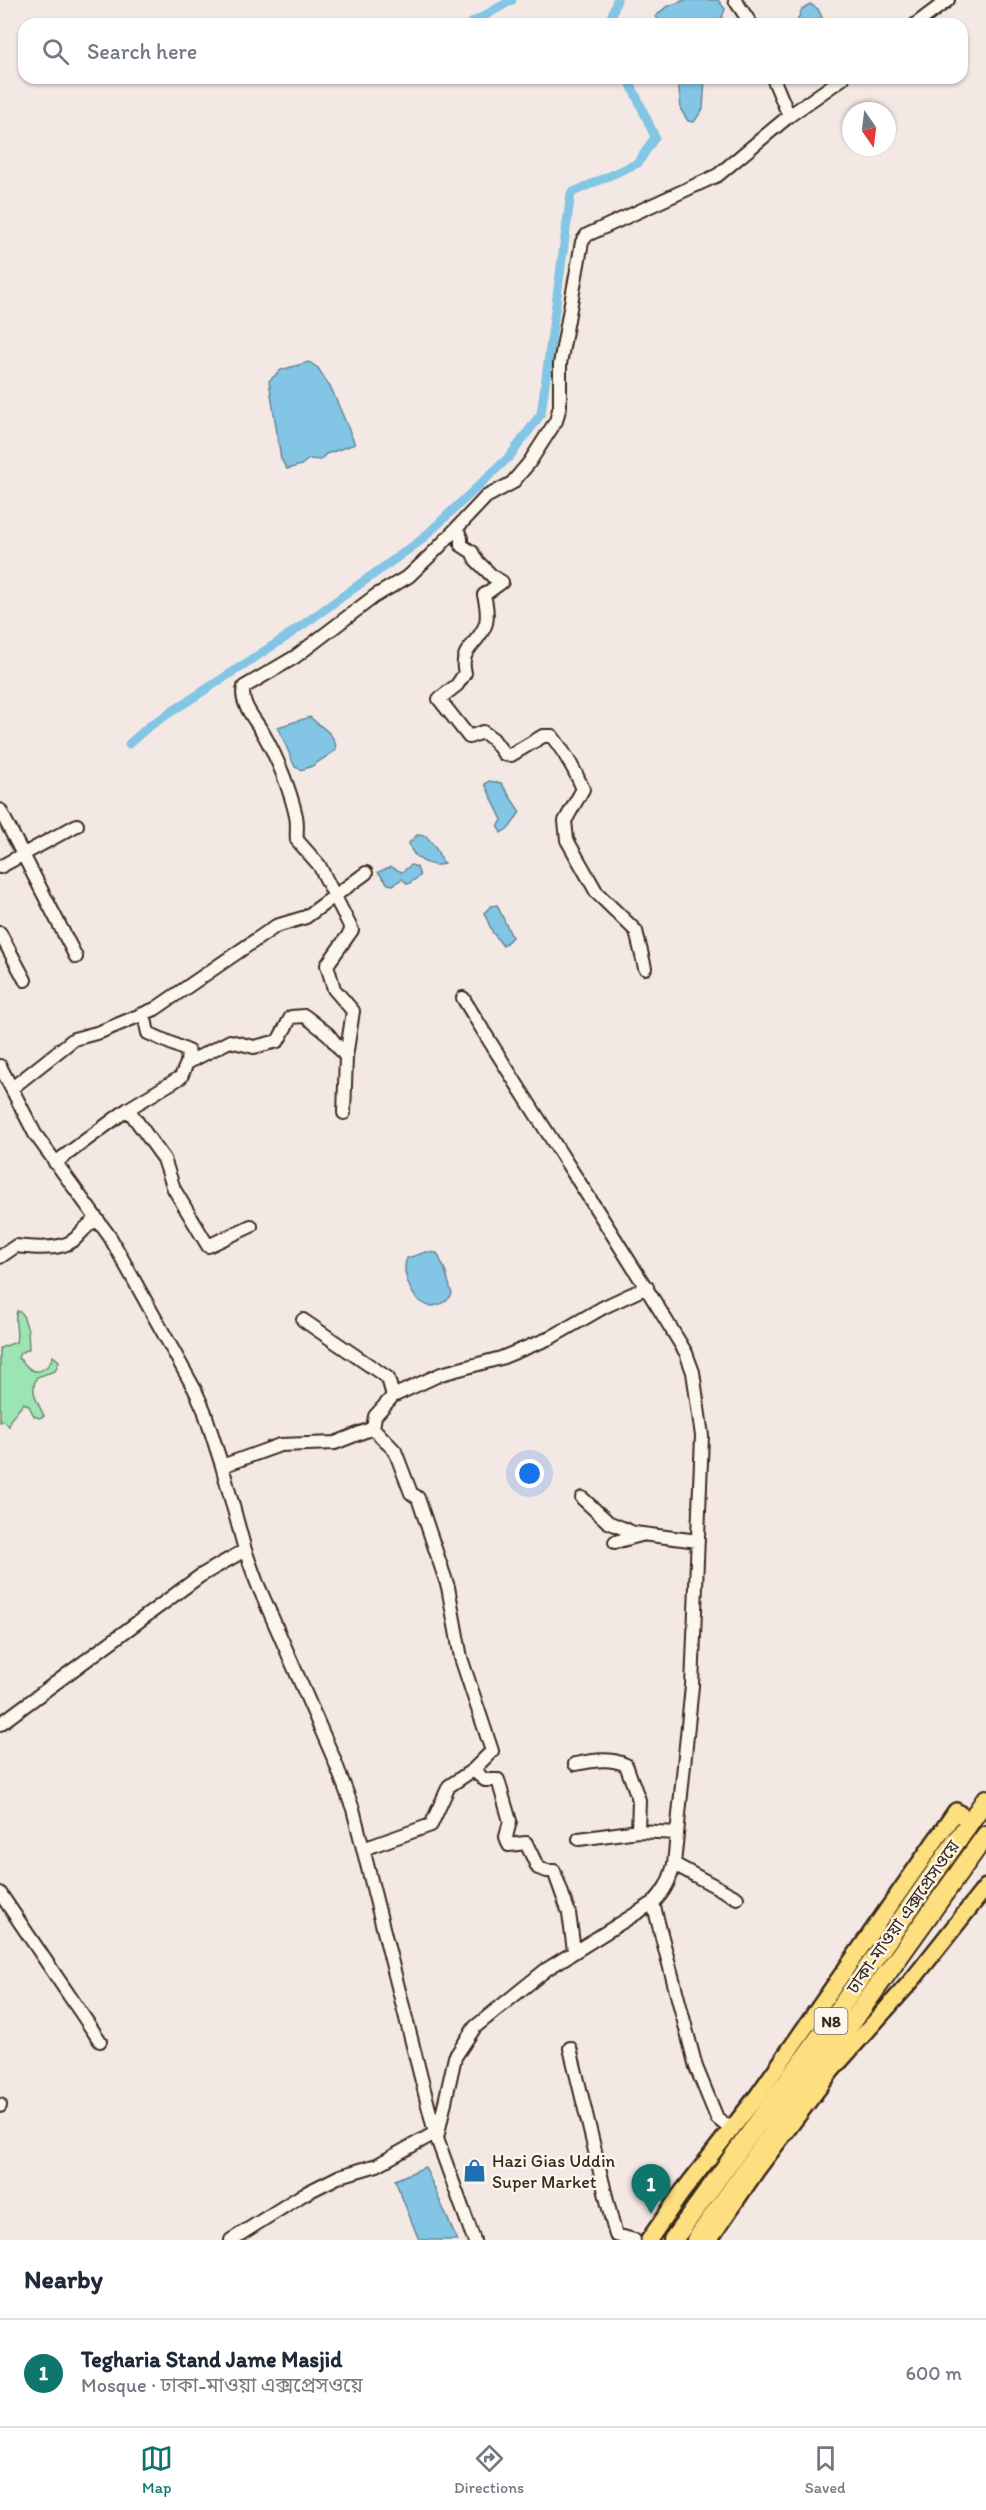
<!DOCTYPE html>
<html lang="en">
<head>
<meta charset="utf-8">
<style>
	:root { --surface:#fff; --page:#f2f2f3; --text:#1f2937; --muted:#747a83; --line:#e0e1e3; --accent:#0f766e }
	body { margin:0; font-family:Itim,"Noto Sans Bengali",sans-serif; background:var(--page); color:var(--text) }
	.compass { position:absolute; left:842px; top:102px; width:54px; height:54px; border-radius:50%; background:var(--surface); box-shadow:0 2px 4px #0004; rotate:166deg }
	.you { position:absolute; left:530px; top:1474px; width:21px; height:21px; margin:-15px; border:4px solid #fff; border-radius:50%; background:#1a73e8; box-shadow:0 0 0 9px #1a73e833 }
	.badge { display:grid; place-items:center; width:39px; height:39px; border-radius:50%; background:var(--accent); color:#fff; font-size:20px; font-weight:700 }
	.pin { position:absolute; translate:-50% -50px; filter:drop-shadow(0 2px 3px #0008) }
	.pin::after { content:''; position:absolute; top:32px; width:21px; height:18px; background:inherit; clip-path:polygon(0 0,100% 0,50% 100%) }
	.list { margin:0; padding:0; list-style:none }
	h2 { display:flex; justify-content:space-between; align-items:center; height:78px; margin:0; padding:0 24px; font-size:26px }
	h2 small { font-size:20px; font-weight:400; color:var(--muted) }
	.list li { display:grid; grid-template-columns:39px 1fr auto; gap:18px; align-items:center; box-sizing:border-box; height:108px; padding:0 24px; border-top:2px solid var(--line) }
	.list b { display:block; font-size:22px; white-space:nowrap }
	.list p { margin:0; font-size:20px; white-space:nowrap; color:var(--muted) }
	.list em { font-size:20px; font-style:normal; color:var(--muted) }
	.icon { flex:none; width:33px; height:33px; fill:none; stroke:currentColor; stroke-width:2; stroke-linecap:round; stroke-linejoin:round }
	.map { position:relative; flex:none; width:986px; height:2240px; overflow:hidden }
	.search { position:absolute; background:var(--surface); box-shadow:0 2px 4px #0004; left:18px; right:18px; top:18px; height:66px; display:flex; align-items:center; gap:15px; box-sizing:border-box; padding:0 21px; border-radius:18px; color:var(--muted); font-size:22px }
	.sheet { height:186px; background:var(--surface) }
	nav { display:flex; justify-content:space-around; align-items:center; box-sizing:border-box; height:84px; border-top:2px solid var(--line); background:var(--surface); font-size:16px; color:var(--muted) }
	nav a { display:grid; justify-items:center; gap:3px }
	nav .on { color:var(--accent) }
	.map>svg:first-child { display:block }
	.green { fill:#9be5b4; stroke:#6b8869; stroke-width:1.5 }
	.water { fill:#83c5e4; stroke:#668795; stroke-width:1.5 }
	.lines { fill:none; stroke-linecap:round; stroke-linejoin:round }
	.canal { stroke:#83c5e4; stroke-width:9 }
	.minor-casing { stroke:#3b2a1e; stroke-width:16 }
	.major-casing { stroke:#3b2a1e; stroke-width:20 }
	.highway-casing { stroke:#3b2a1e; stroke-width:22 }
	.minor { stroke:#fbf7ec; stroke-width:12 }
	.major { stroke:#fddf80; stroke-width:15 }
	.highway { stroke:#fddf80; stroke-width:18 }
	.labels { text-anchor:middle; stroke-width:4.5; stroke-linejoin:round; paint-order:stroke }
	.shield { fill:#fbf7ec; stroke:#75685c; stroke-width:1.5 }
	.shield-label { font-size:16px; font-weight:bold; fill:#3b2a1e }
	.street-label { font-size:18px; fill:#3b2a1e; stroke:#fbf7ec }
	.poi-label { font-size:18px; fill:#3b2a1e; stroke:#fbf7ec; text-anchor:start }
</style>
</head>
<body>
<div class="map">
<svg width="986" height="2240" viewBox="0 0 986 2240">
	<rect width="100%" height="100%" fill="#f4e8e5"/>
	<filter id="ink" filterUnits="userSpaceOnUse"><feTurbulence type="fractalNoise" baseFrequency=".0167" numOctaves="2"/><feDisplacementMap in="SourceGraphic" scale="12" xChannelSelector="R" yChannelSelector="G"/><feConvolveMatrix kernelMatrix="1 2 1 2 8 2 1 2 1" color-interpolation-filters="sRGB"/></filter>
	<g filter="url(#ink)">
		<path class="green" d="M17,1311l5,2 6,17 1,19 -9,4 -2,5c5,3 7,8 12,11 11,7 20,-4 23,-13l6,5 -4,10 -18,6c-8,15 1,25 7,39l-5,2 -5,-2 -5,-10 -5,-3 -14,17 -1,6 -6,-5 -3,1v-74l16,-6c3,-11 -3,-21 1,-31z"/>
		<path class="water" d="M685,0h33l7,9 -4,11c-17,8 -50,8 -66,-3l11,-10z
			M810,4l8,5 7,15h-29l6,-15z
			M678,78h27l-2,31 -9,13 -6,-1 -7,-11z
			M309,362l9,6 14,22 23,54 -29,10 -6,6 -11,-1 -8,6 -14,4 -6,-10 -12,-78 12,-11z
			M310,717c11,11 26,16 26,33l-24,16 -10,4 -7,-3 -17,-40z
			M489,781l12,2 19,29 -10,15 -9,6 -3,-6 4,-7 -17,-36z
			M417,835l9,1 9,11 9,17c-15,4 -32,-6 -35,-21z
			M411,865l6,2 3,9 -12,8 -6,-5 -9,6 -5,-1 -10,-12 13,-5 11,5z
			M497,905l15,32 -9,9 -10,-13 -9,-20 7,-7z
			M426,1252l11,1 8,17 7,24c-3,6 -8,9 -15,11 -21,8 -38,-32 -30,-47z
			M425,2167l32,73h-38l-24,-60z"/>
		<g class="lines">
			<path class="canal" d="M470,24l42,-24
				M609,24l8,-24
				M129,744l19,-17 135,-88 137,-98 90,-85 31,-42 30,-221 67,-30 17,-26 -27,-59"/>
			<defs>
				<path id="minor" d="M735,0l16,24
					M916,24l32,-24
					M773,78l16,38
					M457,529l4,9v7l11,7 4,8 16,16 10,6 -18,13c2,8 4,19 2,28 -6,21 -28,25 -21,50l-8,12 -18,14 30,38 14,-5 10,7 11,15 7,1 32,-19h9c13,17 23,34 31,53l-18,32 2,19 30,53 39,38 9,37
					M0,810l76,147
					M0,867l77,-42
					M0,933l25,47
					M346,1057l7,-46 -19,-22 -7,-24 25,-35 -33,-65 -22,-25c-1,-8 1,-16 -1,-24 -6,-27 -19,-59 -33,-83 -8,-14 -24,-30 -19,-46l51,-30 80,-61 34,-20 29,-28 48,-51 26,-14 17,-20 27,-42 4,-15v-42l22,-122 5,-7 131,-60 71,-59 54,-38
					M187,1063l43,-22 24,6 24,-6 13,-24 14,-1 23,18 18,23 -2,56
					M0,1066l35,68 75,103 85,153 9,20 18,56 23,84 12,33 77,176 19,50 82,324 39,107
					M12,1088l62,-49 26,-7 55,-23 121,-83 30,-9 60,-44
					M128,1109l36,50 10,30 34,57 43,-20
					M55,1163l73,-54 53,-32 6,-14 1,-12 -40,-18 -4,-19
					M0,1257l16,-11c17,2 47,5 60,-8 7,-7 11,-13 21,-19
					M303,1320l85,58 5,18 -18,20 -2,12
					M393,1396l48,-22 60,-16 49,-20 54,-31 43,-20
					M222,1466l58,-21 55,-2 38,-15 22,23 16,42 7,5 30,89 13,71 31,93 -19,19 -24,16 -18,39 -68,24
					M582,1498l26,24 26,11 64,8
					M615,1542l26,-7
					M0,1724l200,-148 45,-26
					M575,1764c17,-3 34,-7 51,1l13,35 -1,31 39,2
					M473,1770l12,10h13l12,41 -4,16 3,8 17,-2 12,25 9,3h7l15,42 5,38
					M579,1839l59,-8
					M674,1864l63,34
					M0,1893l100,148
					M653,1903l43,164 21,51 15,12
					M570,2048l42,173 4,14 18,5
					M0,2105v1
					M437,2138l18,-81 20,-30 72,-58 106,-66c12,-12 17,-23 21,-39l18,-178 10,-250 -9,-64 -7,-19c-72,-120 -150,-235 -223,-355
					M231,2240l73,-46 36,-18 37,-11 58,-32"/>
				<path id="major" d="M649,2240l31,-45 78,-100 198,-284 8,6
					M709,2240l47,-69 76,-101 81,-91 73,-92"/>
				<path id="highway" d="M673,2240l141,-195 172,-246
					M696,2240l290,-405"/>
			</defs>
			<use href="#minor" class="minor-casing"/>
			<use href="#major" class="major-casing"/>
			<use href="#highway" class="highway-casing"/>
			<use href="#minor" class="minor"/>
			<use href="#major" class="major"/>
			<use href="#highway" class="highway"/>
		</g>
	</g>
	<defs>
		<symbol id="shop-bare" viewBox="-9 -9 18 18"><path d="M-5-2.5h2.3a2.7 3.5 0 0 1 5.4 0H5L5.5 6h-11ZM-1.5-2.5h3a1.5 2.3 0 0 0-3 0Z" fill="#1f6fb2" stroke="#fbf7ec" stroke-width="2.5" paint-order="stroke"/></symbol>
	</defs>
	<g fill-rule="evenodd">
		<use href="#shop-bare" x="458" y="2154" width="33" height="33"/>
	</g>
	<g class="labels">
		<rect class="shield" x="814.5" y="2008" width="33" height="26" rx="4.5"/>
		<g class="shield-label">
			<text x="831" y="2027">N8</text>
		</g>
		<g class="street-label">
			<text transform="translate(903 1917) rotate(-55)" y="6">ঢাকা-মাওয়া এক্সপ্রেসওয়ে</text>
		</g>
		<g class="poi-label">
			<text x="492" y="2167">Hazi Gias Uddin<tspan x="492" dy="21">Super Market</tspan></text>
		</g>
	</g>
</svg>
<svg class="compass" viewBox="-18 -18 36 36"><path d="M0-13l5 13h-10z" fill="#e53935"/><path d="M0 13l5-13h-10z" fill="#747a83"/></svg>
<div class="you"></div>
<div class="pin badge" style="left:651px;top:2214px">1</div>
<div class="search"><svg class="icon" aria-label="search" viewBox="0 0 24 24"><circle cx="10" cy="10" r="6"/><path d="M15 15l6 6"/></svg>Search here</div>
</div>
<section class="sheet">
<h2>Nearby<small></small></h2>
<ul class="list">
<li><span class="badge">1</span><div><b>Tegharia Stand Jame Masjid</b><p>Mosque · ঢাকা-মাওয়া এক্সপ্রেসওয়ে</p></div><em>600 m</em></li>
</ul>
</section>
<nav>
<a class="on"><svg class="icon" aria-label="map" viewBox="0 0 24 24"><path d="M3 6l6-2 6 2 6-2v14l-6 2-6-2-6 2zM9 4v14M15 6v14"/></svg>Map</a>
<a><svg class="icon" aria-label="directions" viewBox="0 0 24 24"><path d="M12 3l9 9-9 9-9-9zM9 14v-3h6M13 9l2 2-2 2"/></svg>Directions</a>
<a><svg class="icon" aria-label="saved" viewBox="0 0 24 24"><path d="M7 4h10v16l-5-4-5 4z"/></svg>Saved</a>
</nav>
</body>
</html>
